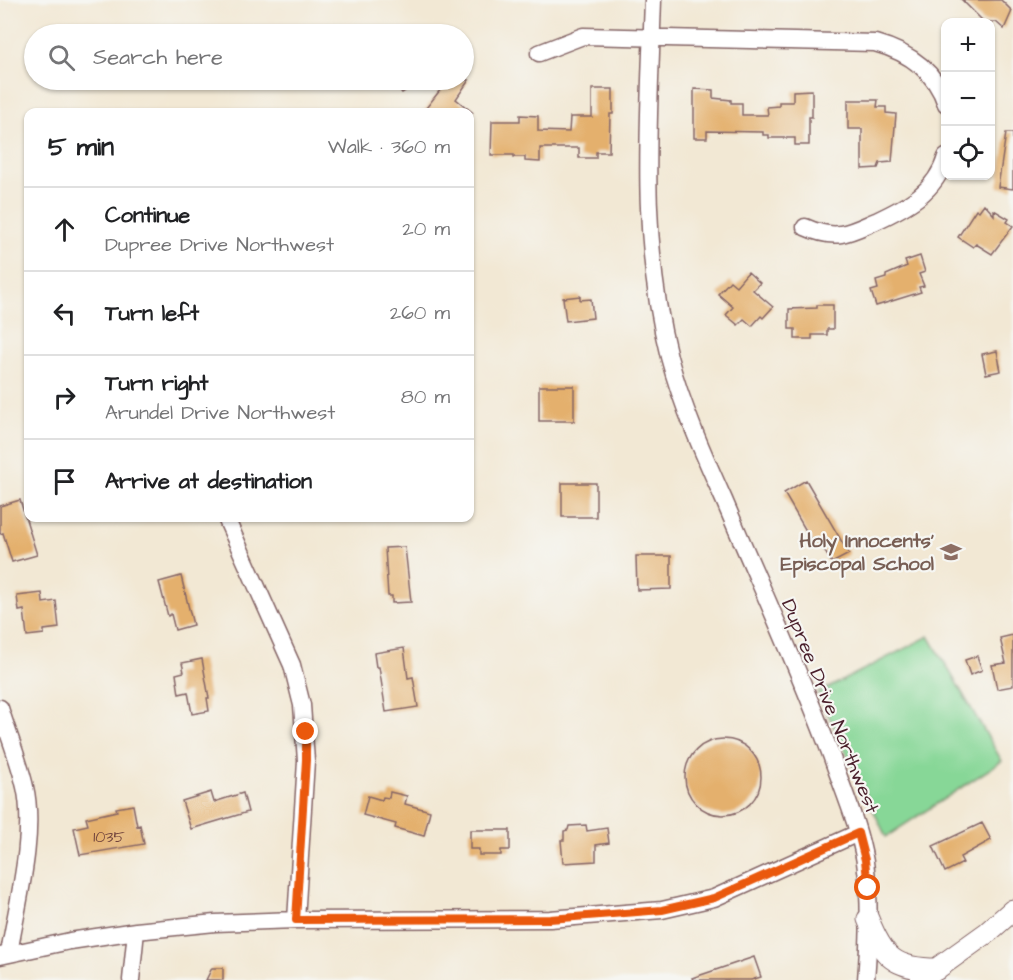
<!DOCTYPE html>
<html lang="en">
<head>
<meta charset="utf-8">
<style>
	:root { --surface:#fff; --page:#f2f2f2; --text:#202124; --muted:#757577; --line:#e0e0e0 }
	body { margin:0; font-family:"Architects Daughter",sans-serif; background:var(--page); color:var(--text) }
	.controls { position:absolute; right:18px; top:18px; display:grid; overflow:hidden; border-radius:12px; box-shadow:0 2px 4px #0004 }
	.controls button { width:54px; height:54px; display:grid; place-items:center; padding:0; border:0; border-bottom:2px solid var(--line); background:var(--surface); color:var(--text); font:30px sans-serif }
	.stop { position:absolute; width:18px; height:18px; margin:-14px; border:4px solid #ea580c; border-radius:50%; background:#fff }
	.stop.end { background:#ea580c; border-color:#fff; box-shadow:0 2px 6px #0008 }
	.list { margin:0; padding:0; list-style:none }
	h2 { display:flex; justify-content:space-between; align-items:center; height:78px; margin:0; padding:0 24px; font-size:26px }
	h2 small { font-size:20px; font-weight:400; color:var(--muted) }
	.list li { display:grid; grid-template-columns:39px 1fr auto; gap:18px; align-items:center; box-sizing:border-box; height:84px; padding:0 24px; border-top:2px solid var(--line) }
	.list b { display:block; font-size:22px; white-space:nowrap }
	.list p { margin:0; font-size:20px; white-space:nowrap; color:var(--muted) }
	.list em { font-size:20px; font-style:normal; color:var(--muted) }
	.icon { flex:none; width:33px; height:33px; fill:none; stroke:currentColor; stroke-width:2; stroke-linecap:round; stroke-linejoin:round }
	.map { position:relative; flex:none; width:1013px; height:980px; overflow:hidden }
	.search { position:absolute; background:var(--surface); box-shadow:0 2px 4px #0004; left:24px; top:24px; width:450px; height:66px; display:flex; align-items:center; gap:15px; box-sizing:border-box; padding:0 21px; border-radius:33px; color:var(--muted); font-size:22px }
	.panel { position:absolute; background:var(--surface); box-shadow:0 2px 4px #0004; left:24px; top:108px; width:450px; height:414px; border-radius:12px }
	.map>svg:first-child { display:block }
	.green { fill:#87d797; stroke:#687b61; stroke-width:1.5 }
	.building { fill:#e4b06d }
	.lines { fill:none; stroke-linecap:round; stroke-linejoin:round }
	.minor-casing { stroke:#856566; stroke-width:19 }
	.tertiary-casing { stroke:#856566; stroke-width:23 }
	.minor { stroke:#fff; stroke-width:16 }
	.tertiary { stroke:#fff; stroke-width:21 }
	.route { stroke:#ea580c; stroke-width:8 }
	.labels { text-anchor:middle; stroke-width:4.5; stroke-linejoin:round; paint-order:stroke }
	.number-label { font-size:16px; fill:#70433c }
	.education-label { font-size:20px; font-weight:bold; fill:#785e54; stroke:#f6f6f2; text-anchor:end }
	.street-label { font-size:20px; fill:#4a1f2b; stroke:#f6f6f2 }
</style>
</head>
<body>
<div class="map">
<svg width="1013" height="980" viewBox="0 0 1013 980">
	<rect width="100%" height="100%" fill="#f6f6f2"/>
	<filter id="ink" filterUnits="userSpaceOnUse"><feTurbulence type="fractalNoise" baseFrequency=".0167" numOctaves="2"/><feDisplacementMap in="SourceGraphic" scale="12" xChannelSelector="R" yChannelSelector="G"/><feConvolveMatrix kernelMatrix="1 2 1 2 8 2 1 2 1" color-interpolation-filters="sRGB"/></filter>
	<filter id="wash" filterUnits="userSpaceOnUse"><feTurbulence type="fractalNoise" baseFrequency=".008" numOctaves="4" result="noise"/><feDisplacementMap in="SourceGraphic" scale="24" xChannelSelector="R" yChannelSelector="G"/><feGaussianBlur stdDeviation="1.35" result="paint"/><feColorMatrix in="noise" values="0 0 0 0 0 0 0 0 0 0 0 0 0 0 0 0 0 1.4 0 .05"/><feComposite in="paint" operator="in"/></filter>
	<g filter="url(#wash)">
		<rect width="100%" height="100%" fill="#f2e8d4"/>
		<path class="green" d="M929,636l73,125 -116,76 -68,-144z"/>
		<g id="blocks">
			<path class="building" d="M962,0h39l11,11 -8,18 -8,-7h-12z
				M392,80h30l-20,13z
				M448,80h21l-13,19 16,13h-49z
				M592,89h21v25h-3l-1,38h-13v6h-17v-10h-39v14l-15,-1v-4h-11v-2h-23l1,-34h28v-6l18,1v15l31,1 1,-15h22z
				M694,89l19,1v8l18,2v3h11v12h26l-1,-8 12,-1v-4h14v-11l19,-1v27h-3v28h-14v-7h-26v-3h-6v-3l-56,-1v7h-13z
				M848,100h30l-1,7h9v6l10,1 -4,48 -12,1 -2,5 -16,1v-40h-14z
				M1006,133h7v56l-15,-2z
				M984,204l10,11v-5l15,9 -2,3 6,4 -21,28 -16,-10 -3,3 -15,-10 18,-28 3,2z
				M920,256l5,16 -6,2 5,12 -5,1 2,5 -45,14 -5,-15 7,-2 -2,-8 10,-3v-3l21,-9 -2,-5z
				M748,272l12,11 -7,7 20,17 -10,11 -2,-2 -9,10 -8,-7 -6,6 -12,-10 7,-8 -15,-13 12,-13 6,5z
				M580,296v4l11,-1 2,19 -27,3 -3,-23z
				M817,305h16v24h-6v6h-15v4h-17v-10h-6v-20l28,-1z
				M997,351l4,20 -15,3 -4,-20z
				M539,386h35v35h-35z
				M806,480l43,74 -17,9 -11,-18 -5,3 -32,-55z
				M562,483h34v34h-34z
				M20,500l17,55 -25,7 -9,-29 -3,1v-28z
				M405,547l6,55 -19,1v-7h-4l-3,-48z
				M636,556h35v33l-34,1z
				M181,576l12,49 -18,5 -4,-16 -3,2 -9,-34z
				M42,593l1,10 13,-2 3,27 -15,2v4l-17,2 -3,-26 -5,1 -2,-15z
				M1013,635v51l-16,3 -5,-24 14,-2 -6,-25z
				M404,648l4,30 5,-1 5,30 -32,5 -7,-45h-3l-2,-14z
				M977,656l5,14 -12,5 -5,-15z
				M202,659l7,39h-2l2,13 -17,3 -4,-22 -9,2 -3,-20 8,-2 -2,-9z
				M685 777a38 38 0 1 1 76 0a38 38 0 1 1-76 0Z
				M211,792l3,10 29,-9 5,19 -57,17 -9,-28z
				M390,792l17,4 -2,8 25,7 -6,25 -29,-8 1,-4 -33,-9 5,-19 14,4 1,-3 6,1z
				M133,805l4,21 3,-1 4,19 -64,11 -6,-27 14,-3 -2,-7 31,-7 -1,-3z
				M982,823l9,17 -31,17 3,6 -18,9 -12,-26z
				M586,825l1,6 20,-3 2,15 -13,2v16l-33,2 -2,-23h3v-9l4,-1 1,-4z
				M470,830h40v20h-9v5h-22v-6h-9z
				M754,957l7,20 -10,3h-58l-1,-2z
				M212,968h11v12h-17z"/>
		</g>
	</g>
	<g filter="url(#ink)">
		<use href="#blocks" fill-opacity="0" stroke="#856566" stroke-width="1.5"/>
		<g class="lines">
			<defs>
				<path id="minor" d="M653,0c-4,119 -14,240 16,357 13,49 34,96 55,143 36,85 75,169 107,255 12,35 28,71 34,107 6,39 4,80 1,118
					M539,53l44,-17 292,7c33,9 60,27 71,61
					M805,227c11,5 23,9 36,7 12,-2 23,-8 35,-13 30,-14 60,-29 70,-64
					M226,518l66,147 10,40 4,56 -10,159
					M0,708c8,26 19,52 25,79 11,47 -8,118 -16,166
					M0,956l70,-15 66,-10 79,-8 81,-3 254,-1 112,-9 52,-12 144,-65
					M131,980l5,-49"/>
				<path id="tertiary" d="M868,919c15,38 26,50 69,50
					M921,980l67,-48 25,-22"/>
			</defs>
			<use href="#minor" class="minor-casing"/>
			<use href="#tertiary" class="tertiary-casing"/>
			<use href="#minor" class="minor"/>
			<use href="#tertiary" class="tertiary"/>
		</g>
	</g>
	<g class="lines" filter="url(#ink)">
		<path class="route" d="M306,732v28l-10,160 254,-1 112,-9 52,-12 144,-65 7,27 3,28"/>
	</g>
	<defs>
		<symbol id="school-bare" viewBox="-9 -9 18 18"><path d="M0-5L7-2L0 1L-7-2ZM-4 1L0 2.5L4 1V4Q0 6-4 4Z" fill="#8d6e63" stroke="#f6f6f2" stroke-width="2.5" paint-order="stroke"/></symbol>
	</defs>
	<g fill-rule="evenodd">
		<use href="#school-bare" x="936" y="537" width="30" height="30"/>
	</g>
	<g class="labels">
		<g class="number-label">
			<text x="109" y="842">1035</text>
		</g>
		<g class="education-label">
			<text x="934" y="547">Holy Innocents'<tspan x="934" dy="23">Episcopal School</tspan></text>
		</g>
		<g class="street-label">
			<text transform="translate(831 706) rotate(68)" y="7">Dupree Drive Northwest</text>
		</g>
	</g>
</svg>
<div class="controls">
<button>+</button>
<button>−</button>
<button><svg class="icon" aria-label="locate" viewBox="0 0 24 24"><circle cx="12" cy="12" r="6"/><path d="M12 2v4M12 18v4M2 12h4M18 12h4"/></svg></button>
</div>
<div class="stop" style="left:868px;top:888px"></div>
<div class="stop end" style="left:306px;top:732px"></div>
<div class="search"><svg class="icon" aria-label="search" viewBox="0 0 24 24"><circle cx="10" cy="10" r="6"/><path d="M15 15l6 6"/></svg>Search here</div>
<section class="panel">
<h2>5 min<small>Walk · 360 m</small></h2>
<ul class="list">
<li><svg class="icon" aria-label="ahead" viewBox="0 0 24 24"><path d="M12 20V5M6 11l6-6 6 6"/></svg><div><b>Continue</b><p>Dupree Drive Northwest</p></div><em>20 m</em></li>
<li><svg class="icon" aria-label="left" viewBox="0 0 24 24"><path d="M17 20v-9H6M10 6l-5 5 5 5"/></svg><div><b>Turn left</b></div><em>260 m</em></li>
<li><svg class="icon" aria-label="right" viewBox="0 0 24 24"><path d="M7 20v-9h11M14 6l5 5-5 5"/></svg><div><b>Turn right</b><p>Arundel Drive Northwest</p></div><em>80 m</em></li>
<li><svg class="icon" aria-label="arrive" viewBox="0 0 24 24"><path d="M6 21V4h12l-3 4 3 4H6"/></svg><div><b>Arrive at destination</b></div></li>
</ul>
</section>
</div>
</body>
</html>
